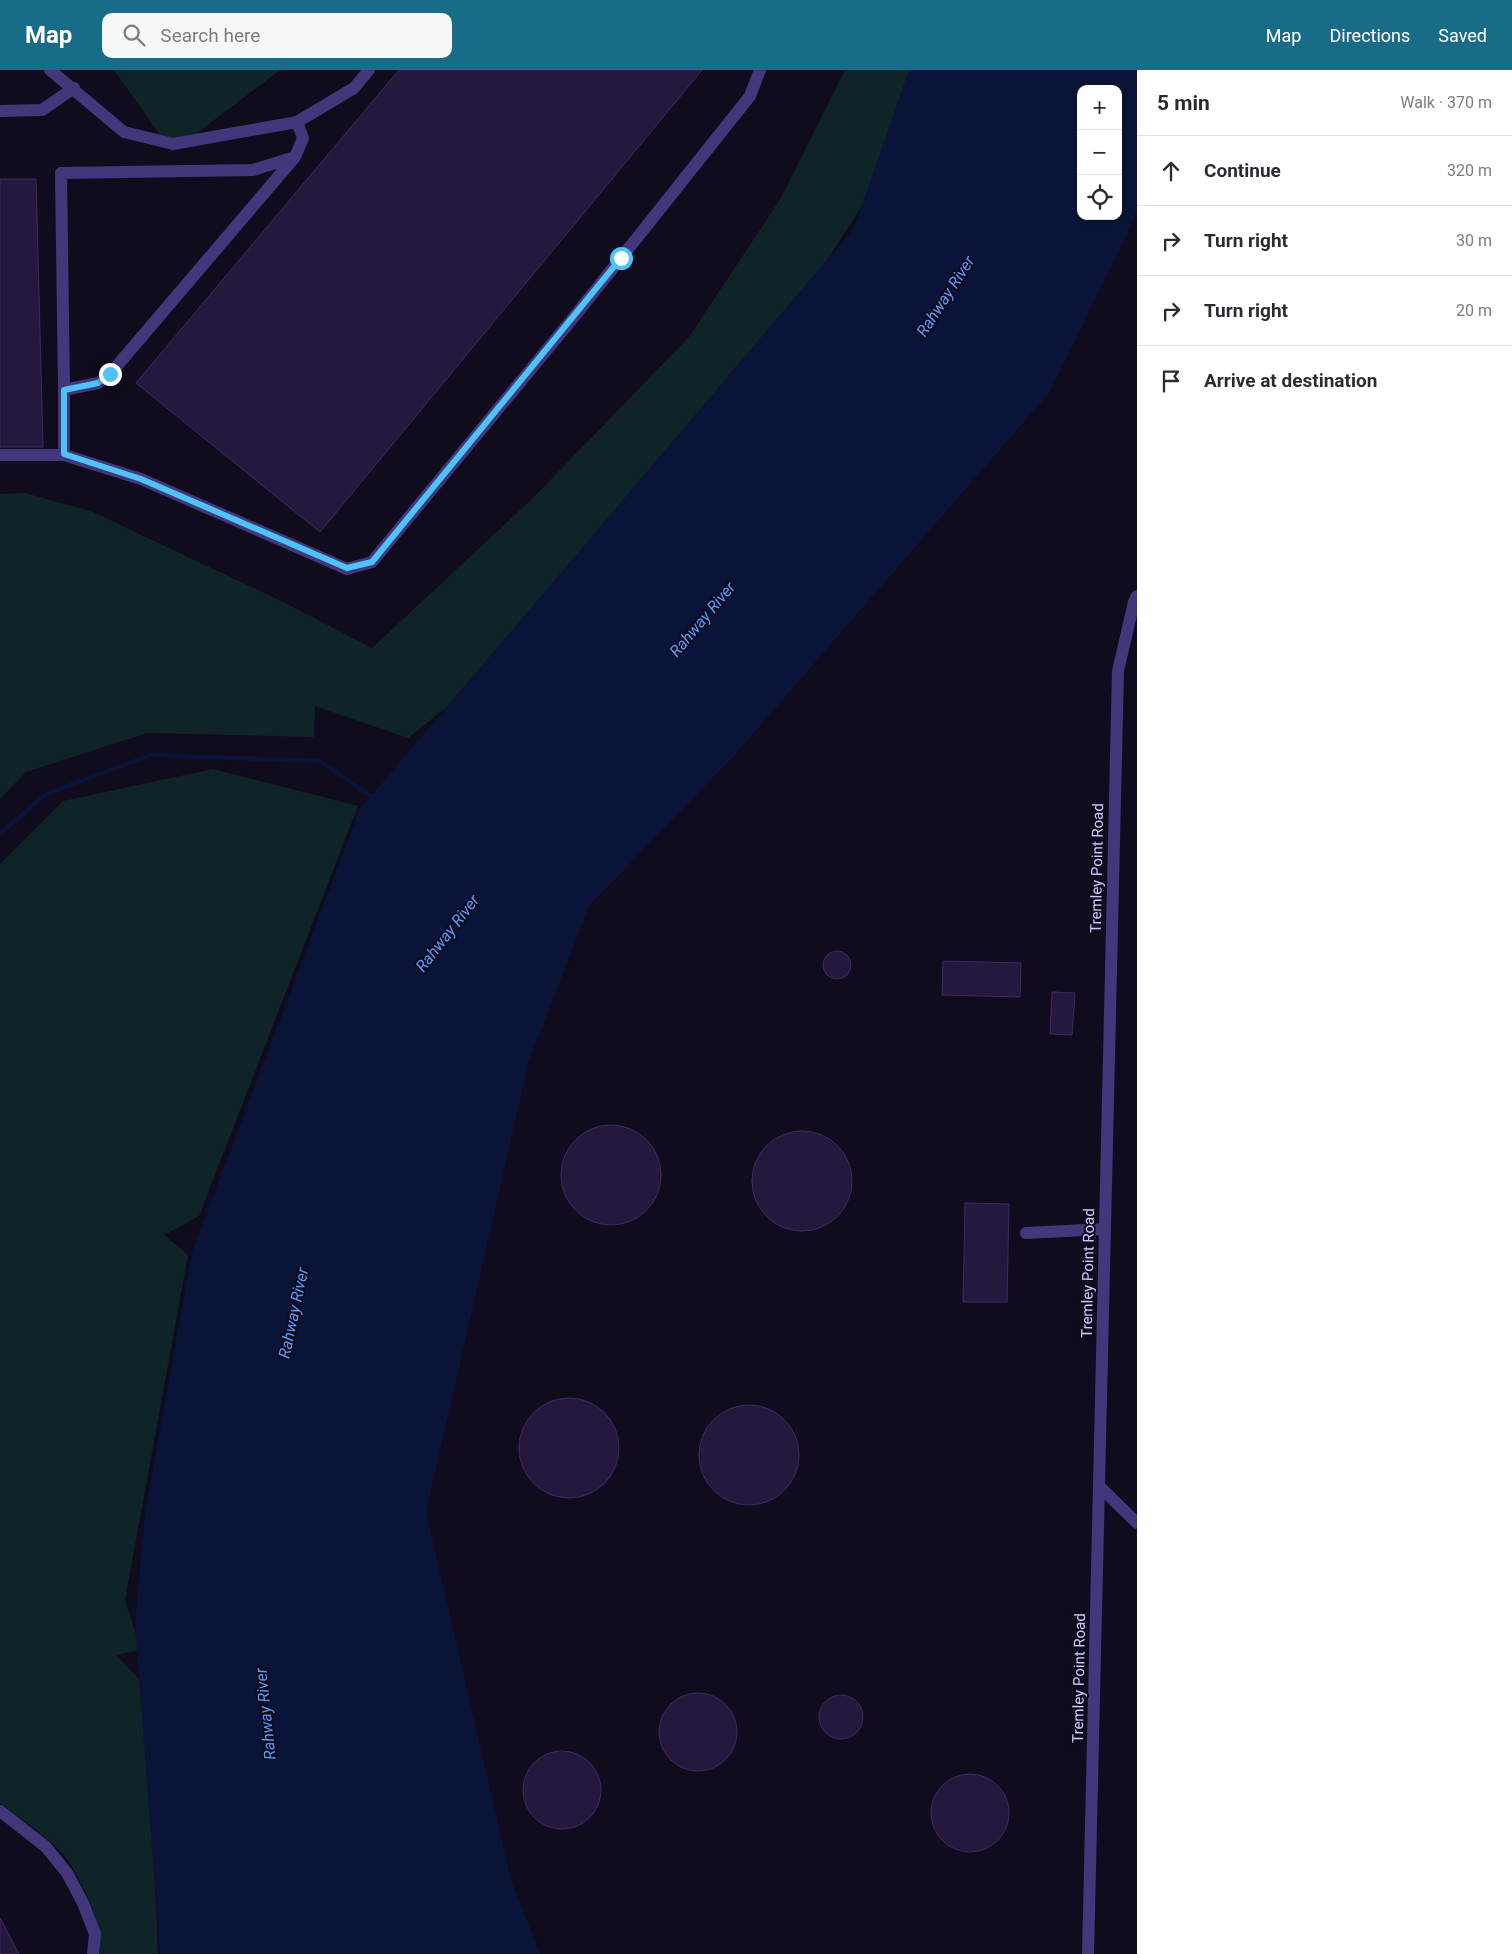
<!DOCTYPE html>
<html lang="en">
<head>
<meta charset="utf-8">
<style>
	:root { --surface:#fff; --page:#f7f7f7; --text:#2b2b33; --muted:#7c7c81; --line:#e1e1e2; --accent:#196c88 }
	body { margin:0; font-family:Roboto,sans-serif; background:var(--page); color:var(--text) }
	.controls { position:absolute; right:15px; top:15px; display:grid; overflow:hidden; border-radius:10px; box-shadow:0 2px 12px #0003 }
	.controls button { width:45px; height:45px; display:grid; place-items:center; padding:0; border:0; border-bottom:1px solid var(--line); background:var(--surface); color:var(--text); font:25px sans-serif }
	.stop { position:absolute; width:15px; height:15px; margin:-11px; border:4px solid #4fc3f7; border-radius:50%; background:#fff }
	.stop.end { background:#4fc3f7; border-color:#fff; box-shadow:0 1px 5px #0008 }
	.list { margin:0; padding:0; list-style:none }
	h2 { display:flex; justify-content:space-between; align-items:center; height:65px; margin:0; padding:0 20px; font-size:21px }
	h2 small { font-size:16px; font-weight:400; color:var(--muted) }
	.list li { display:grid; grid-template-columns:32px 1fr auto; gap:15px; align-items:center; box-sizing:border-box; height:70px; padding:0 20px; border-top:1px solid var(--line) }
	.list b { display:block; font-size:19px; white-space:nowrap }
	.list em { font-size:16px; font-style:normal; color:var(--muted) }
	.icon { flex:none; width:28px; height:28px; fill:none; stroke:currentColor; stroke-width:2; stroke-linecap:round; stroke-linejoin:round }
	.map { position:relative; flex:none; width:1137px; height:1884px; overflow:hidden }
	header { display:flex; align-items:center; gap:30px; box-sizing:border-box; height:70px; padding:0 25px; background:var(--accent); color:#fff }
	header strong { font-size:24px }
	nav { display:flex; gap:28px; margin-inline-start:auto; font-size:18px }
	.search { width:350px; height:45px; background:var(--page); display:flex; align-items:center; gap:12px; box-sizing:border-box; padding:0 18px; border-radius:10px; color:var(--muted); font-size:19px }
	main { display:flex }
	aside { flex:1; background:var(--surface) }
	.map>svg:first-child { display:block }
	.green { fill:#0f2426 }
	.water { fill:#091438; fill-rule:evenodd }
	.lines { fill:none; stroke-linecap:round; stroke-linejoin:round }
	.stream { stroke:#091438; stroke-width:4.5 }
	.building { fill:#24183d; stroke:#3e2a69 }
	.minor { stroke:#42377b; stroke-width:12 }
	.route { stroke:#4fc3f7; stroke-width:6 }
	.labels { text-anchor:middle; stroke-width:4; stroke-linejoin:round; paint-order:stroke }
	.street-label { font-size:15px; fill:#d5c8fe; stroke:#110c1d }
	.water-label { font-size:16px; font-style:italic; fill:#579cfd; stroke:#110c1d }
</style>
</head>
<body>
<header>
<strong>Map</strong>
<div class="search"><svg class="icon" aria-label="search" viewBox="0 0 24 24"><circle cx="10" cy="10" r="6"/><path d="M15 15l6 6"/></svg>Search here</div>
<nav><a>Map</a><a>Directions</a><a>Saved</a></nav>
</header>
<main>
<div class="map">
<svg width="1137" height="1884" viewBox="0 0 1137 1884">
	<rect width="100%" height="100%" fill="#110c1d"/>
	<path class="green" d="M114,0h166l-108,82z
		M845,0h68l-17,83 -197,306 -214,217 -77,62 -93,-32 -1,31 -167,-4 -121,39 -26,27v-305l25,-1 68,19 192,91 87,45 160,-149 157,-162 92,-139z
		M213,699l145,37 -159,410 -35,19 24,20 -63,345 16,50 -25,5 31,32 11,267h-59c2,-30 -9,-55 -23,-80 -4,-6 -6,-12 -10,-17 -19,-21 -44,-37 -66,-54v-939l63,-63z"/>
	<path class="water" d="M909,0h228v139l-12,30 -76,154 -317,365 -143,148 -60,155 -103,451 85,368 29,74h-380l-25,-330 10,-111 47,-261 168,-443 494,-581zM1081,19h37v127h-37z"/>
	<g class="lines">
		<path class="stream" d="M0,764l46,-40 105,-39 169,6 55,38"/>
	</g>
	<path class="building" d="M399,0h303l-382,462 -184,-149z
		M0,109h36l7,268h-43z
		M823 895a14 14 0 1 1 28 0a14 14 0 1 1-28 0Z
		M943,891l78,2 -1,34 -78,-2z
		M1052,922l23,1 -3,42 -22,-1z
		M561 1105a50 50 0 1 1 100 0a50 50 0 1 1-100 0Z
		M752 1111a50 50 0 1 1 100 0a50 50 0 1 1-100 0Z
		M965,1133l44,1 -2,98h-44z
		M519 1378a50 50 0 1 1 100 0a50 50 0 1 1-100 0Z
		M699 1385a50 50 0 1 1 100 0a50 50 0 1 1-100 0Z
		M659 1662a39 39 0 1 1 78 0a39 39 0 1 1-78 0Z
		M819 1647a22 22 0 1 1 44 0a22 22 0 1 1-44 0Z
		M523 1720a39 39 0 1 1 78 0a39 39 0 1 1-78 0Z
		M931 1743a39 39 0 1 1 78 0a39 39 0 1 1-78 0Z
		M0,1848l19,36h-19z"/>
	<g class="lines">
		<path class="minor" d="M50,0l74,62 49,12 124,-22 57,-34 15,-18
			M0,41l42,-1 32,-22
			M295,87l-42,13 -192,3 3,217 34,-7 12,-9 185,-217 8,-19 -6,-16
			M64,320v65
			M0,385h64l77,24 206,90 25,-7 202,-245 176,-221 10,-26
			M1026,1163l79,-4
			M1099,1416l38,37
			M0,1741l46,36 21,26 16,30 12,31 -2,20
			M1088,1884l30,-1283 16,-69 3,-6"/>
	</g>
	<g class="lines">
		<path class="route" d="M110,304l-12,9 -34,7v64l77,25 206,89 25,-6 249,-304"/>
	</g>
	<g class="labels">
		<g class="street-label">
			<text transform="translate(1097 798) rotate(-89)" y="5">Tremley Point Road</text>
			<text transform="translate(1088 1203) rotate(-89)" y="5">Tremley Point Road</text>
			<text transform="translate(1079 1608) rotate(-89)" y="5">Tremley Point Road</text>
		</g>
		<g class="water-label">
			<text transform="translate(945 226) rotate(-57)" y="6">Rahway River</text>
			<text transform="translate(702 549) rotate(-50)" y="6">Rahway River</text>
			<text transform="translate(447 863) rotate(-52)" y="6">Rahway River</text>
			<text transform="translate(293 1243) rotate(-78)" y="6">Rahway River</text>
			<text transform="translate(265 1644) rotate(-96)" y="6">Rahway River</text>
		</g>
	</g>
</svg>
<div class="controls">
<button>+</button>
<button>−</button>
<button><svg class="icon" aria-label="locate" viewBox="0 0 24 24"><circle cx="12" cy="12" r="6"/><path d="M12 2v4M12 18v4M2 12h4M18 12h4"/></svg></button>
</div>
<div class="stop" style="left:621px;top:188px"></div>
<div class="stop end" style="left:110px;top:304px"></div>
</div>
<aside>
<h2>5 min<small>Walk · 370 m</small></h2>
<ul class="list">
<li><svg class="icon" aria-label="ahead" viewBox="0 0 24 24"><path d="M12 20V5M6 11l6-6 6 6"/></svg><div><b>Continue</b></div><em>320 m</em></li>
<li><svg class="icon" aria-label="right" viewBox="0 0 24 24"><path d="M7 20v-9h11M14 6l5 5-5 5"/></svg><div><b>Turn right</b></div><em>30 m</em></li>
<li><svg class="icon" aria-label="right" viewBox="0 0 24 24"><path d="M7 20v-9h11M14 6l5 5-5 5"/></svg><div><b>Turn right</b></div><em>20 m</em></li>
<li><svg class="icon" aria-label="arrive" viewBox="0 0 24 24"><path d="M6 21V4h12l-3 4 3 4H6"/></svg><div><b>Arrive at destination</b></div></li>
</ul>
</aside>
</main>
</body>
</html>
